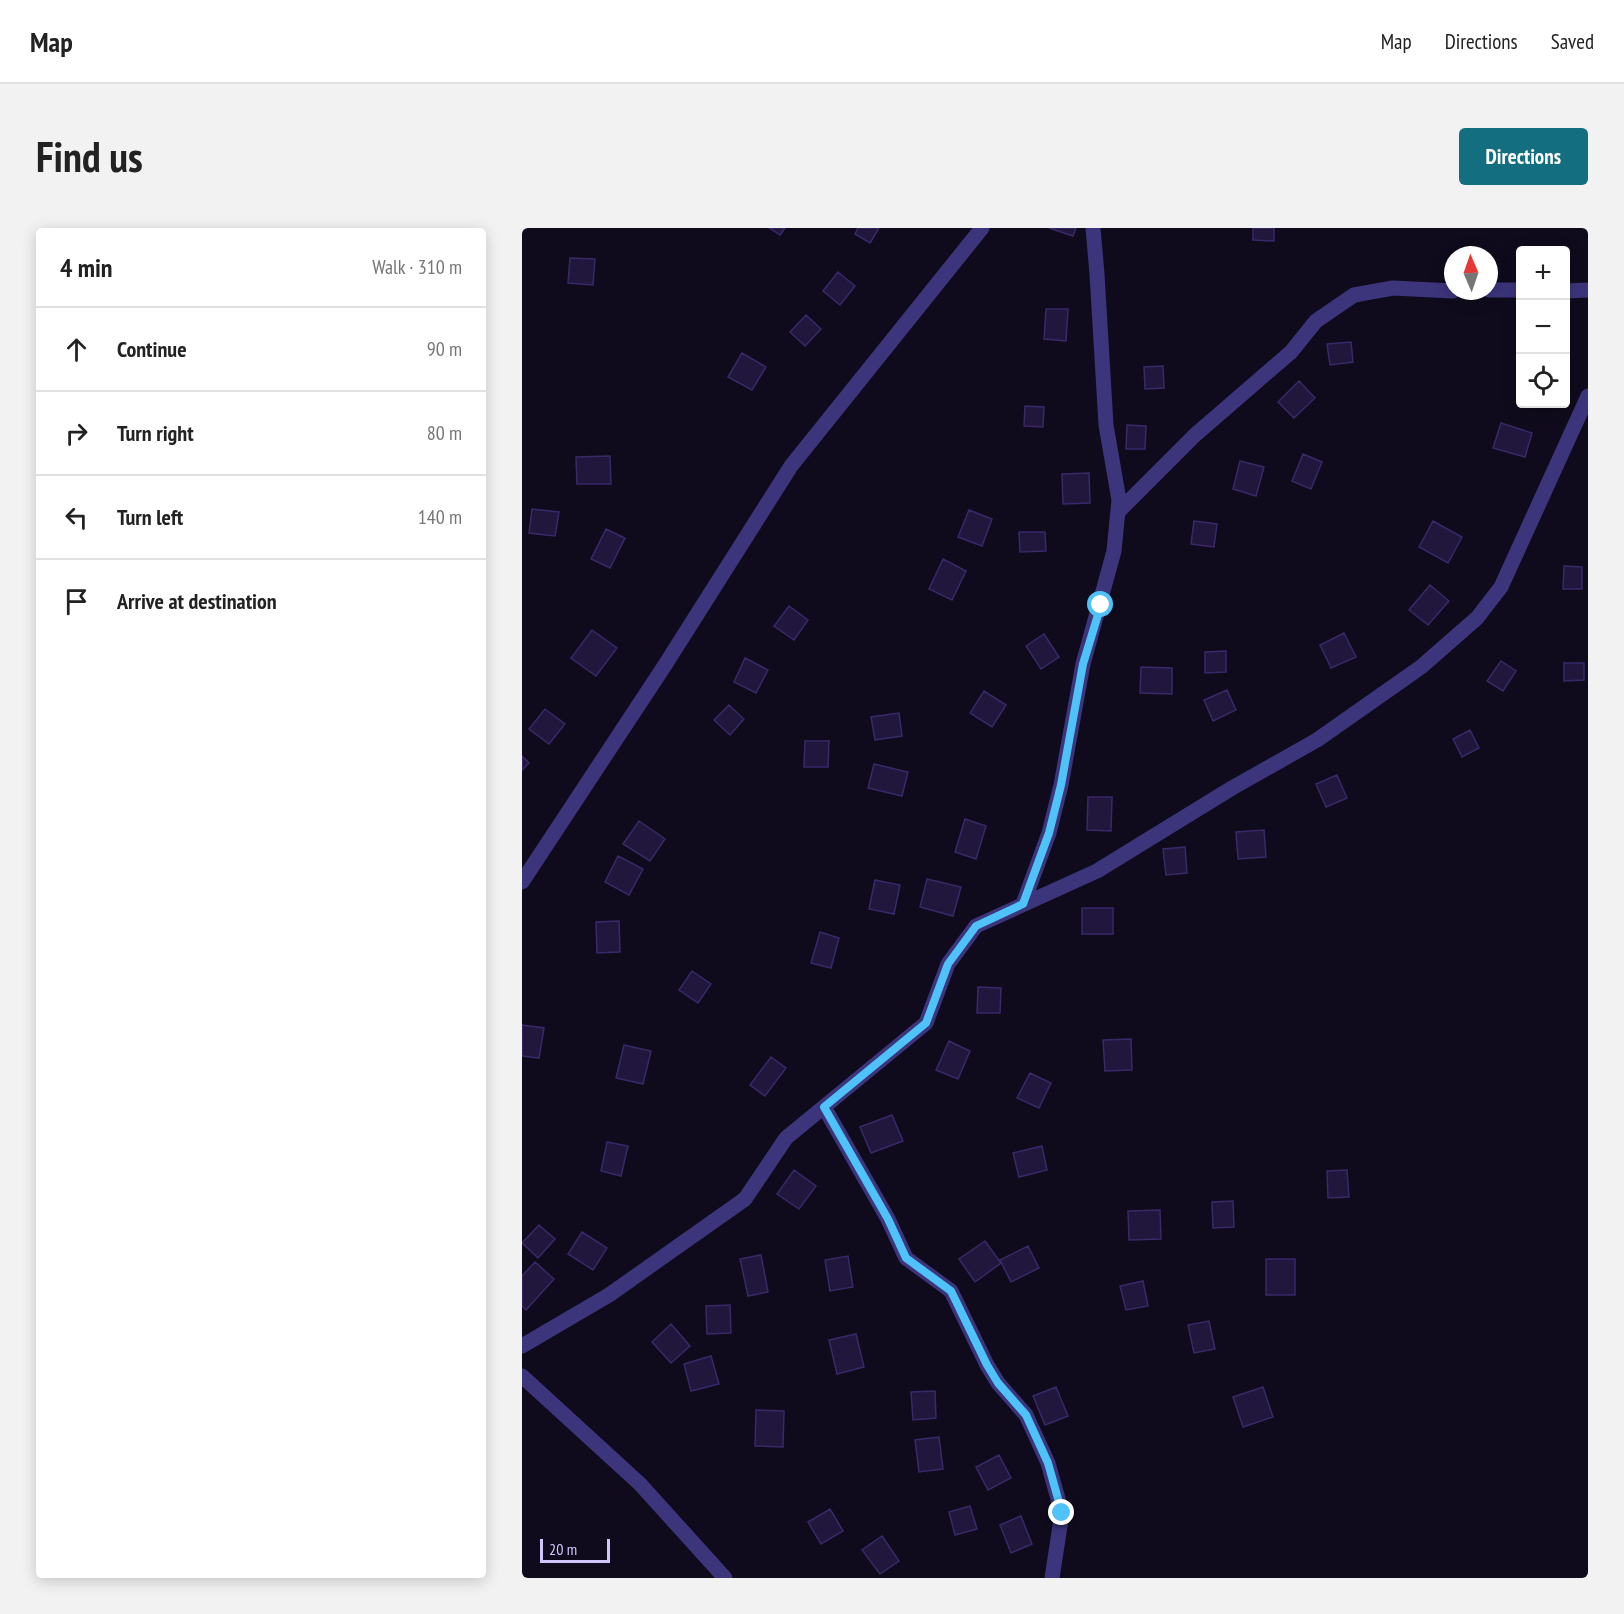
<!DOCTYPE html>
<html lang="en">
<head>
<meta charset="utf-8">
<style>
	:root { --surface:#fff; --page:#f2f2f2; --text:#222; --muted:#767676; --line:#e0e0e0; --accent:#136e7f }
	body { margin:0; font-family:"PT Sans Narrow",sans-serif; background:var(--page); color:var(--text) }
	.controls { position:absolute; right:18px; top:18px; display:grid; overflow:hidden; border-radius:6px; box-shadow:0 3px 15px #0003 }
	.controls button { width:54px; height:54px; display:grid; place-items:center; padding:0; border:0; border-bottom:2px solid var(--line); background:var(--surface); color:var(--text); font:30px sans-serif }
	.compass { position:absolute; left:922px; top:18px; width:54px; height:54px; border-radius:50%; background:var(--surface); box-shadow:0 3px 15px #0003; rotate:358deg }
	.scale { position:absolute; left:18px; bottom:15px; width:70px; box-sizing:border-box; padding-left:6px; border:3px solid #d0c6ff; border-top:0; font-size:16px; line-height:21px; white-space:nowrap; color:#d0c6ff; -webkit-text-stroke:4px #0f0b1c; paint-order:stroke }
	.stop { position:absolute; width:18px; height:18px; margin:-14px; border:4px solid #4fc3f7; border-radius:50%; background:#fff }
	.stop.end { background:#4fc3f7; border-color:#fff; box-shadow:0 2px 6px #0008 }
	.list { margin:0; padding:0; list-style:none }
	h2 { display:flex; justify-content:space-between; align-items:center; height:78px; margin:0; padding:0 24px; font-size:26px }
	h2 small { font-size:20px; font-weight:400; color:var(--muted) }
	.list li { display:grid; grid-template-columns:39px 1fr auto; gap:18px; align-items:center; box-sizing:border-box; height:84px; padding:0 24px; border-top:2px solid var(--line) }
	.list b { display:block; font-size:22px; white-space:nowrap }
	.list em { font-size:20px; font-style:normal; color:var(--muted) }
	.icon { flex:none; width:33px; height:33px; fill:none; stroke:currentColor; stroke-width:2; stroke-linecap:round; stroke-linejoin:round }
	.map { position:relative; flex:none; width:1066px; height:1350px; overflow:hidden; border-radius:6px }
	header { display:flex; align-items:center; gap:36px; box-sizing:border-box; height:84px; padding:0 30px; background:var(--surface); border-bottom:2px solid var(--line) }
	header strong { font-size:28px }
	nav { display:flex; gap:33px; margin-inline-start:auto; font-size:21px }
	.intro { display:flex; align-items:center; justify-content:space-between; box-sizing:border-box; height:144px; padding:0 36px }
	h1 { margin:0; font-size:42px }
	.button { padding:15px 27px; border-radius:6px; background:var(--accent); color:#fff; font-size:21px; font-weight:700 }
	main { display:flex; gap:36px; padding:0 36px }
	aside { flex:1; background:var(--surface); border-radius:6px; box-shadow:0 3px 15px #0003 }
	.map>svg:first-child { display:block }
	.building { fill:#21173d; stroke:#392969; stroke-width:1.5 }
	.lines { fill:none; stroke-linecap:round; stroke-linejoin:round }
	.minor { stroke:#3c357c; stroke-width:15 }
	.route { stroke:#4fc3f7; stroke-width:8 }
</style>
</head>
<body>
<header>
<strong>Map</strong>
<nav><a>Map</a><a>Directions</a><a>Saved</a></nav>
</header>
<div class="intro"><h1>Find us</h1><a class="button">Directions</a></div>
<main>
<aside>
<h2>4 min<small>Walk · 310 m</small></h2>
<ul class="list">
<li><svg class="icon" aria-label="ahead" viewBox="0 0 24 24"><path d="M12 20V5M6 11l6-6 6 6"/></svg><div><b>Continue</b></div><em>90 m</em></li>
<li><svg class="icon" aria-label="right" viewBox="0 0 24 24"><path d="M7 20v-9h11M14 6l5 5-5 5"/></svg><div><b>Turn right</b></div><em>80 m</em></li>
<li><svg class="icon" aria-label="left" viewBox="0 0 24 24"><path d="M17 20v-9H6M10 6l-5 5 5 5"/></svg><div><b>Turn left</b></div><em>140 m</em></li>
<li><svg class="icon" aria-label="arrive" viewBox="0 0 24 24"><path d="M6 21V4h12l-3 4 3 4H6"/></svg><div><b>Arrive at destination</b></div></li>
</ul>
</aside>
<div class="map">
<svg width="1066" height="1350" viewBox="0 0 1066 1350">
	<rect width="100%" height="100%" fill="#0f0b1c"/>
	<path class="building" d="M247,0h16l-5,7z
		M336,0h21l-9,15 -15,-9z
		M527,0h27l-3,8z
		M731,0h21v13l-21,-1z
		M48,30l25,1 -2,26 -25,-2z
		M316,44l17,14 -15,19 -17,-14z
		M524,81h22l-2,32 -22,-2z
		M284,87l15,14 -16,17 -15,-14z
		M829,114l2,20 -23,3 -3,-21z
		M220,125l24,14 -14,23 -24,-13z
		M641,138l1,22 -19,1 -1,-22z
		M777,153l16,17 -21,20 -16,-16z
		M503,178l19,1 -1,20 -19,-1z
		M979,195l31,10 -7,24 -32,-9z
		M605,197l19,1 -1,23h-19z
		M781,226l19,8 -11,27 -19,-8z
		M88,228l1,28h-34l-1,-27z
		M718,233l24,6 -8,29 -23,-7z
		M567,245l1,30 -27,1 -1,-30z
		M10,281l27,3 -4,24 -26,-3z
		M447,282l23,9 -10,27 -24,-9z
		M672,293l23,3 -3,23 -23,-3z
		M911,293l29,16 -14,26 -29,-16z
		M84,301l19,9 -15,30 -19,-9z
		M497,304h26l1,19 -26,1z
		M421,331l23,12 -14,29 -23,-11z
		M1042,338l18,1v22h-19z
		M908,357l19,16 -21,24 -19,-15z
		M267,378l19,14 -14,20 -20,-14z
		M70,402l25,18 -21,28 -25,-18z
		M822,405l12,24 -25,11 -11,-23z
		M522,406l15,23 -18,12 -15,-23z
		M704,423v21l-21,1v-21z
		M223,430l23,12 -12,23 -22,-11z
		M979,433l15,10 -13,20 -16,-10z
		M1042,435h20v17l-20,1z
		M619,439l31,1v26l-32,-1z
		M705,462l9,20 -23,11 -9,-21z
		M462,463l22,14 -14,22 -22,-14z
		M207,477l15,14 -14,16 -16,-15z
		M23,481l20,15 -16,20 -20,-15z
		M377,485l3,23 -27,4 -4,-23z
		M948,502l9,18 -17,9 -9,-18z
		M283,513h24l-1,26h-24z
		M0,528l7,7 -7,7z
		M352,536l34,8 -6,24 -34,-8z
		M815,547l10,23 -21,9 -10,-23z
		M566,569h24l-1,34 -24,-1z
		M443,591l21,7 -10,33 -21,-7z
		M117,593l26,18 -15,22 -27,-17z
		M742,602l2,27 -28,2 -2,-27z
		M663,619l2,26 -21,2 -3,-26z
		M96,628l25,13 -14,26 -24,-13z
		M405,651l34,8 -8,29 -33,-9z
		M353,652l25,5 -6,29 -25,-5z
		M560,680h31v26h-31z
		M97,693l1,31 -23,1 -1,-31z
		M298,704l19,6 -8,30 -20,-5z
		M170,743l19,13 -13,19 -19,-13z
		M456,759l23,1 -1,25h-23z
		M0,797l22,3 -5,30 -17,-2z
		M609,811l1,31 -27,1 -2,-31z
		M427,813l21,10 -12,28 -22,-9z
		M102,817l27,6 -8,33 -27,-6z
		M249,829l15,11 -21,28 -15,-11z
		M508,845l21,10 -12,25 -22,-10z
		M370,887l11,26 -32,12 -11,-26z
		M85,914l21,4 -7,30 -20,-5z
		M520,918l5,24 -28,7 -6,-24z
		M272,942l22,16 -17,23 -22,-15z
		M825,942l2,27 -21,1 -1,-27z
		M711,973l1,26 -21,1 -1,-26z
		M638,982l1,29 -32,1 -1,-29z
		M17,997l16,14 -17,19 -16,-15z
		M60,1004l25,16 -14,22 -25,-16z
		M463,1013l16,22 -26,19 -16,-23z
		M506,1018l11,22 -28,14 -11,-22z
		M239,1027l7,37 -20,4 -8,-37z
		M326,1028l5,31 -23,4 -5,-31z
		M744,1031h29v36h-29z
		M13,1034l19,17 -28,31 -4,-4v-30z
		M621,1053l5,25 -22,4 -6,-24z
		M208,1077l1,28 -24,1 -1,-28z
		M687,1093l6,28 -21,4 -6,-28z
		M149,1096l19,22 -19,17 -19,-21z
		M334,1106l8,33 -27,7 -8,-34z
		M189,1128l8,28 -28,7 -7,-27z
		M534,1159l12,29 -23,9 -12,-29z
		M741,1159l10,30 -30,10 -10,-30z
		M413,1163l1,27 -23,2 -2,-28z
		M234,1182l28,1 -1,36 -28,-1z
		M417,1209l4,32 -24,3 -4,-32z
		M477,1227l12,23 -23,12 -12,-23z
		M448,1278l7,23 -22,6 -6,-23z
		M308,1281l13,22 -22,13 -13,-22z
		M499,1288l11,28 -21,9 -11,-28z
		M360,1308l17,25 -19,13 -18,-24z"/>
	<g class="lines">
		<path class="minor" d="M967,62h32
			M1044,63l22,-1
			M596,284l77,-77 96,-83 25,-31 38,-26 39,-7 60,3
			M0,654l143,-217 126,-199 191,-238
			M501,676l26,-71 12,-48 22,-121 31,-113 5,-51 -13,-75 -9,-151 -4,-46
			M302,879l64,112 18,39 45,33 36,74 11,18 28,32 22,48 14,50 -10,65
			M0,1118l87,-51 136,-96 41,-61 140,-115 22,-59 28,-38 121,-55 135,-83 85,-48 104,-73 56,-49 24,-31 87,-191
			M0,1148l118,108 85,94"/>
	</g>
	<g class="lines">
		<path class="route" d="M540,1285l-14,-50 -22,-48 -28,-32 -11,-18 -36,-74 -45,-33 -18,-39 -64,-112 102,-84 22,-59 28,-38 47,-22 26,-71 12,-48 22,-121 18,-59"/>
	</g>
</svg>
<div class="controls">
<button>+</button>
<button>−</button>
<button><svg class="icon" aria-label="locate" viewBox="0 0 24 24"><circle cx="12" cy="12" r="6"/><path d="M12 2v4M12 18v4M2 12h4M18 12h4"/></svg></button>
</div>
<svg class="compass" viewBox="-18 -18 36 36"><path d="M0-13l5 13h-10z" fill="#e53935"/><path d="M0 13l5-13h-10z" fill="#767676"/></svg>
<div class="scale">20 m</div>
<div class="stop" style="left:579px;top:377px"></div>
<div class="stop end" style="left:540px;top:1285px"></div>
</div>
</main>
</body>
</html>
